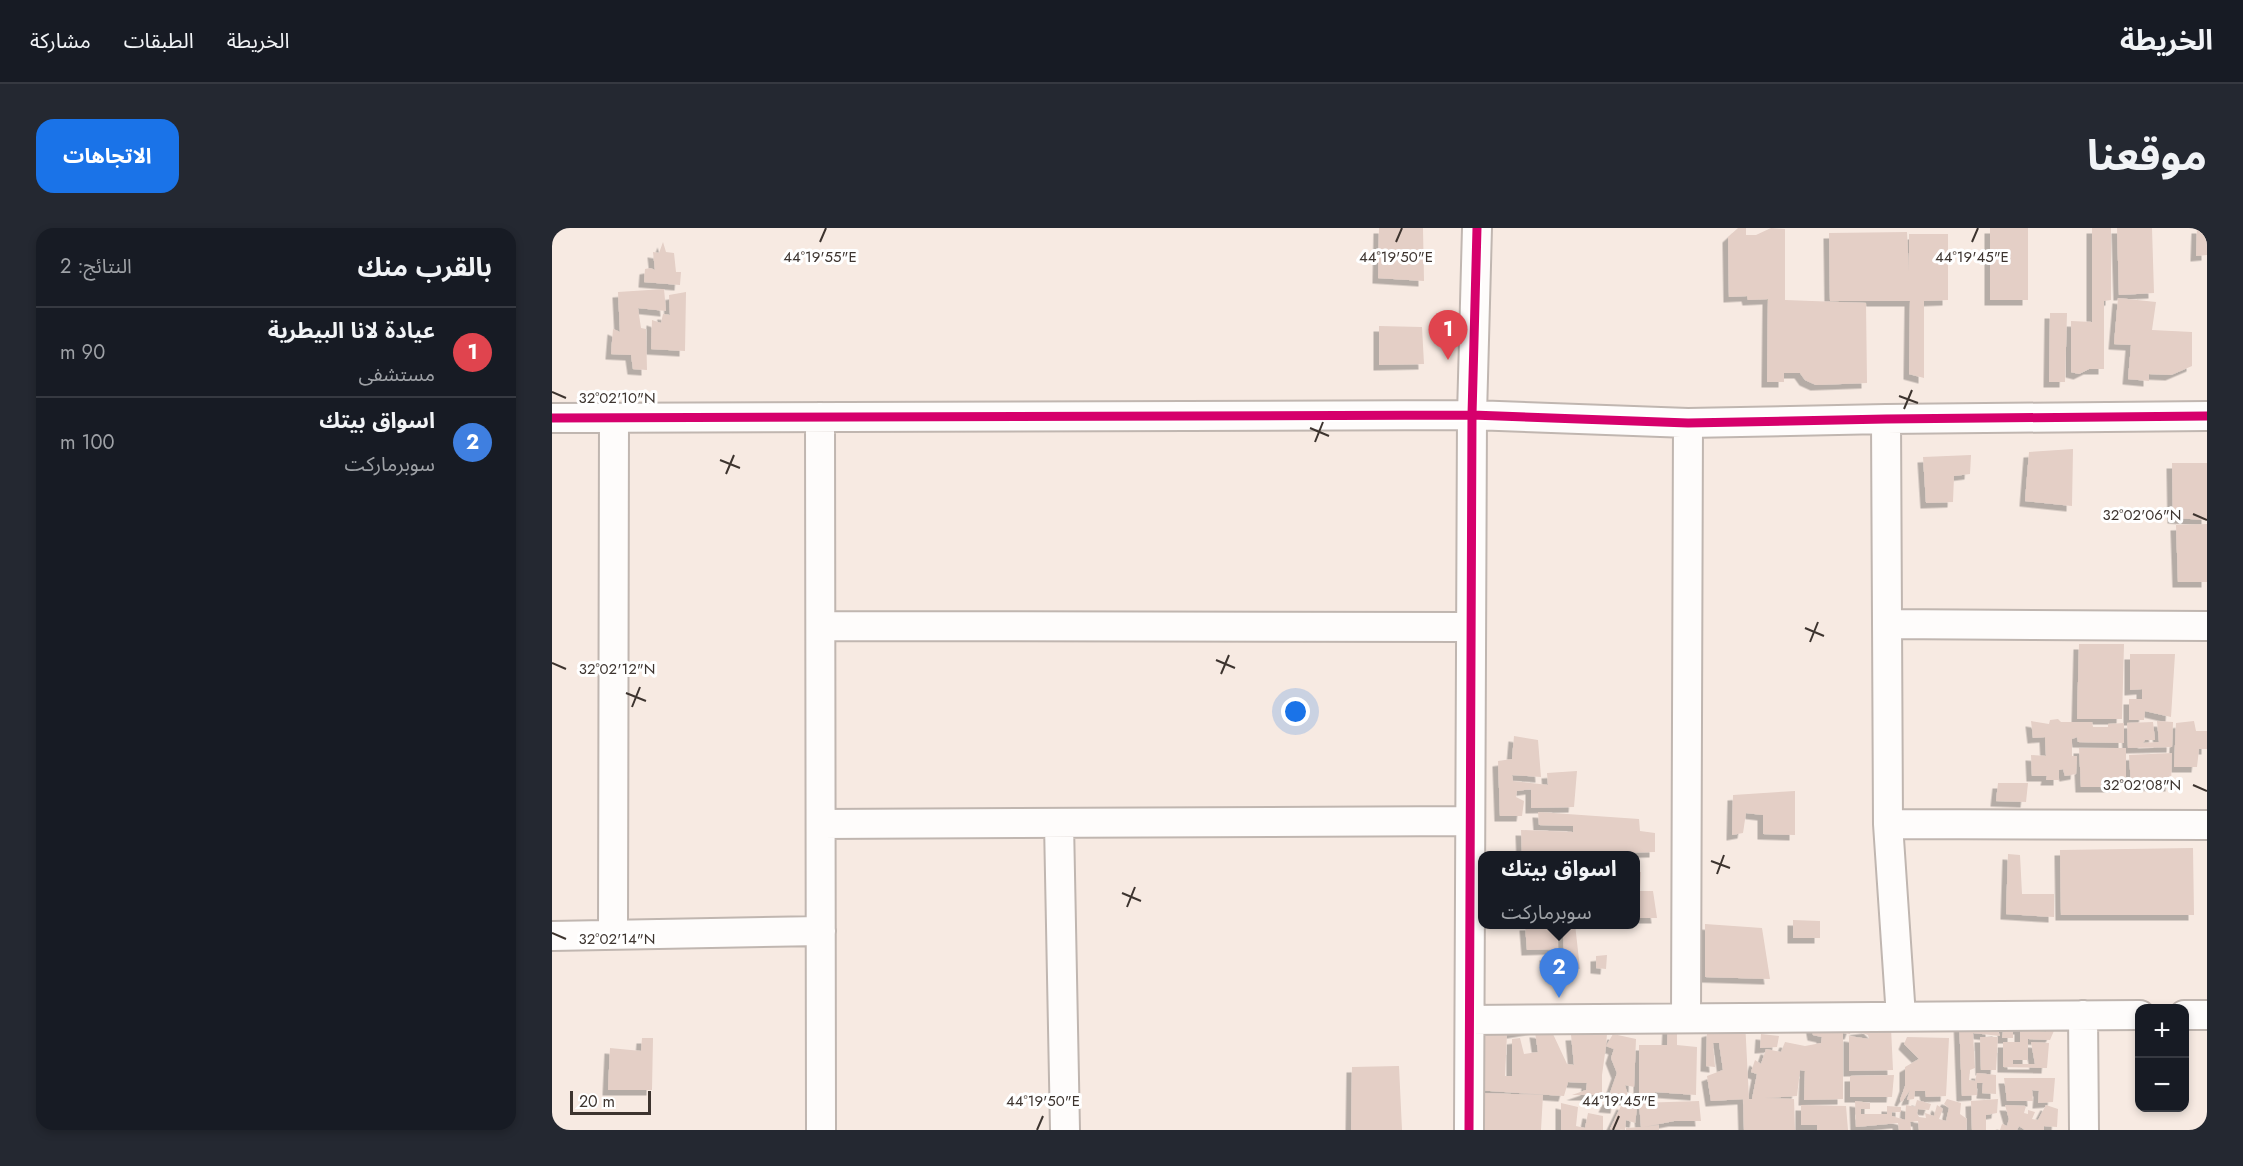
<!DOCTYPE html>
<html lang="ar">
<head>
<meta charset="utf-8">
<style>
	:root { --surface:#171b24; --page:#242831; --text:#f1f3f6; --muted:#9ea1a6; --line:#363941; --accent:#1a73e8 }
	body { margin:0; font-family:Jost,"Noto Sans Arabic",sans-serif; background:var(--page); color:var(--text); direction:rtl }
	.controls { position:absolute; right:18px; bottom:18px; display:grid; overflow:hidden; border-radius:12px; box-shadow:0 3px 9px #0003 }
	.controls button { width:54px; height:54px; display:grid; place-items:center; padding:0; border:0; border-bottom:2px solid var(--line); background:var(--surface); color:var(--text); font:30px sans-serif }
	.scale { position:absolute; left:18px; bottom:15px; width:81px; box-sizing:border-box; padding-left:6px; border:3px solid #3d342f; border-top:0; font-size:16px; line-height:21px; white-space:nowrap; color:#3d342f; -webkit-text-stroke:4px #fff; paint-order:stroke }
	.you { position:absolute; left:744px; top:484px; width:21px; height:21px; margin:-15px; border:4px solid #fff; border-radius:50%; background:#1a73e8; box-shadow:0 0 0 9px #1a73e833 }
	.badge { display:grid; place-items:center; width:39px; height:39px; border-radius:50%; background:var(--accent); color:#fff; font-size:20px; font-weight:700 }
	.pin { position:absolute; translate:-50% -50px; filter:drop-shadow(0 2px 3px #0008) }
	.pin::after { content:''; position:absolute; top:32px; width:21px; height:18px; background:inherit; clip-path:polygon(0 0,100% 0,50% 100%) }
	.popup { position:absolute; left:926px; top:623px; width:162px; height:78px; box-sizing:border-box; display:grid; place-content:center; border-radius:12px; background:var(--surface); filter:drop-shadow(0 2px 4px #0005); font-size:20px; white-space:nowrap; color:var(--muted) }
	.popup b { font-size:22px; color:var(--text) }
	.popup::after { content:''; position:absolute; left:50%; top:100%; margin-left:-12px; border:12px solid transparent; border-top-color:var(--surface) }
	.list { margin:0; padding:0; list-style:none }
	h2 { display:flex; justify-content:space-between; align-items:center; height:78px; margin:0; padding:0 24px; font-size:26px }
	h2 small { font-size:20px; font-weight:400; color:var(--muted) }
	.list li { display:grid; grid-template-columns:39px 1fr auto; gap:18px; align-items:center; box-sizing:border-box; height:90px; padding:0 24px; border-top:2px solid var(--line) }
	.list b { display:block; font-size:22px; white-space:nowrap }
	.list p { margin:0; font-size:20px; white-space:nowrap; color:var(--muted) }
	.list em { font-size:20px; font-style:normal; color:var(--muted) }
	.map { position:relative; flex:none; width:1655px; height:902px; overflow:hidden; direction:ltr; border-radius:18px }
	header { display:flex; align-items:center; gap:36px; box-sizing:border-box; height:84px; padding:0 30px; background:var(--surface); border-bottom:2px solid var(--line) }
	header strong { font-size:28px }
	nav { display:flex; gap:33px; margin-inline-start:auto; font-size:21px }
	.intro { display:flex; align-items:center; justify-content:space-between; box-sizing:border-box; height:144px; padding:0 36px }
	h1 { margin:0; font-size:42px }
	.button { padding:15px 27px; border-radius:18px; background:var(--accent); color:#fff; font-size:21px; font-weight:700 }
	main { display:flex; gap:36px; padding:0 36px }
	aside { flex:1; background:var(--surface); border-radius:18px; box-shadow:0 3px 9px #0003 }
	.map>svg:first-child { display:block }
	.building { fill:#e4cfc6; filter:url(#shadow) }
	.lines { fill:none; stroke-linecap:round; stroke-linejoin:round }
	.minor-casing { stroke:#c0b6b0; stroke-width:32 }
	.minor { stroke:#fefcfb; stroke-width:28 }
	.cycleway-casing { stroke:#fff; stroke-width:13 }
	.cycleway { stroke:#d6006c; stroke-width:9 }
	.ticks { fill:none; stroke:#3d342f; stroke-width:2 }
	.ticks-label { font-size:15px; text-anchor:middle; fill:#3d342f; stroke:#fff; stroke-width:6; stroke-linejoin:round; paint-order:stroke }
</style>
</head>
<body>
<header>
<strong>الخريطة</strong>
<nav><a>الخريطة</a><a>الطبقات</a><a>مشاركة</a></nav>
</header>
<div class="intro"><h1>موقعنا</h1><a class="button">الاتجاهات</a></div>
<main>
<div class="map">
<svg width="1655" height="902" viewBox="0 0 1655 902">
	<defs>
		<filter id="shadow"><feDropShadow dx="-5.5" dy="5.5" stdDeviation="0" flood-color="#0004"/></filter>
	</defs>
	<rect width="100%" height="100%" fill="#f7eae2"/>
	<path class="building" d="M827,0h44l1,53 -46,-3z
		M1186,0h8v7h10l15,-7 14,1v71l81,3 1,80 -51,2 -11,-5 -5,-7h-16v9h-17l1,-83 -20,1 -1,-4 -18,1 -1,-60z
		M1438,0h38v72h-38z
		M1540,0h19v72l-7,1v68h-15l-10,5 -8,-2v-51l21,1z
		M1565,0h35l2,65 -35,2z
		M1645,0h10v27l-11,1z
		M1355,4l2,40v-38h39v66l-24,1v77l-15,-4 1,-73h-80l-1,-68z
		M111,14l3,10 8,1 2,19h5l-1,13 -36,-3 1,-13 5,-1 5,2 -2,-18 6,1z
		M112,61l2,22 -28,-3 3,20 5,1 1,41 -14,-1 -2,-14 -20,-1 2,-25 7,3 -2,-40z
		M134,64l-1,59 -34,-2 1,-29 9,3 2,-9 7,1 -1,-20z
		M1566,70l38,4 -4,28 40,2v34l-21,9 -22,-1v7l-21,-2 3,-34 -17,-1z
		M1498,85h17l-2,69h-16z
		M827,98l43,1 2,37 -45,1z
		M1521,221l-1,57 -47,-5 4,-49z
		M1419,227l-1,19 -16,2 -1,26 -27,1 -3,-46z
		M1620,235h35v57l-34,-2z
		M1655,296v58h-29l-2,-57z
		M1527,416h45l-2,75h-45z
		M1578,426h45l-4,63 -26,-6 -1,9h-15v-21h13v-10l-12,1z
		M1506,491l3,3h31l1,5h15v-3l16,-1v20l-46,-1 -1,-5 -5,2v17h5l-1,18 -11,2 -2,-7 -4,1v10h-13l1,-4h-15l-1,-21 15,1 -1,-19 -12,1 -2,-17 18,3 1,-4z
		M1605,493l16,1 -1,25 -44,1 -1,-25 26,-1 2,18h-10l-2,3 16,-1z
		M1642,493l2,10h11v18h-8l-2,18h-23l2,-44z
		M962,508l24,4 3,37 -29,-2 1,6 35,4 -1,-12 30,-2 -3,36 -43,1v-19l-14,2 -1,6 8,4 -2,15h-22l-2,-55 14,-2z
		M1527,520h47v39h-45z
		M1620,525l-1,33 -40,-1 -2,-30z
		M1446,555h30l-2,19 -30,-1z
		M1243,563v44l-32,-1v-19l-17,-2 -3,20 -11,2 1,-40z
		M986,584l101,7 1,12 15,2v19l-133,3 -1,-25 52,2v-6l-34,-1z
		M1641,620l1,67h-133l-1,-65z
		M1456,626l12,1 2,39h32v23l-48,-3z
		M1084,644h5l-1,19h13l4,27h-21z
		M1241,692l27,1v17h-27z
		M1023,696l5,45 -33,1 -2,-15h19l-1,-27 -5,-1v22l-31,1 -2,-25z
		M1153,696l57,4 8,51 -65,-2z
		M1055,727l-1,14 -10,-1v-12z
		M1439,790v14l7,-1 2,5 -27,-3 2,35 -5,2 -1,10 6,1 2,-8 19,2v19l-14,-1 1,-10h-6v12l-15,1 -3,-77z
		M1488,790l1,13 5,1 -1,-14 14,1 -9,21 -22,-1v21h-15v4h22l-4,-22 18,1 -2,25 -44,-1v-25h17v-13h-7v9h-11l3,-19z
		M1193,793l4,78h3l5,-25 -6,-2 4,-12 6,4 5,-15 15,3 4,-10 20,4 16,-3 1,-6 -9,-2 -2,-11 43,-1 -4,11 -7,-1v66l-39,1 1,-29 -5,-1 -3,26 -32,2 29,1 1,31h-51l-1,-31 -32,2 -4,-25 16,-6 -4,-27h-6l2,24 -9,-1 1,-34z
		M924,795l76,3 -45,8 -2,42h7v-37l8,-1 4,16 14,-2 -3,-20 18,2 14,30 7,1 -3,-30 36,-1 -1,12 7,-12 23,5 -2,48 -9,-2 4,15 -12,-1 -1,9 -12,-1 4,-8 5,1 1,-6 -4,-1 7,-20 -6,-15 3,-9 -8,-3 -4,29v20h-30l14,-5 1,-7 -19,-1 -4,14 -88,-6z
		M1116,797l9,1v19l20,2 -1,48 -41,-3 -1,11 -15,-2v-56h28z
		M1317,800l5,5 17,-5 2,42 -44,1v-35l20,3 -1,-4 -14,-5z
		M1209,806l18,2 -2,11 -17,1z
		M1355,809l42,1 -3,58 -20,1 -1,-6h-10l-1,8 -7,1 3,-10 -8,12 -2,-2 5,-14v-19l14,-8 -15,-15z
		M1428,809h18l-2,33h-15z
		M90,810h11l-1,52h-44l2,-42 31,3z
		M847,838l3,64h-51l1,-63z
		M1342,847l-2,22h-42v-21z
		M1452,850h51l-2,24 -15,1 1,-12 -7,-1 1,11h-26z
		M931,865l60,2 -2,35h-58z
		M1395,871l14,4 -1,11 7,5 -1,11h-47l-1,-9 -8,1 1,8h-12l-1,-7 -42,4 -1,-26 15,2v6h-9v5h26v-8l14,1v5h-9v4l13,4 1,-15 9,2 2,-7 14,4 -2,6 -11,-1 -1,4 2,4 7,1 -1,-5 9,3 3,-11 6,4 -4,10 7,2 3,-13 -5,-4z
		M1446,871l-1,14 -11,2v15h-14l-1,-29z
		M1147,873l2,20h-27l-30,6 15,-2v5h-33v-2l15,-1 -2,-24z
		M1009,875l17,4 -2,19 9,2 3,-15 15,3v14h-42z
		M1070,876l15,4 -2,15 -9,-3 -1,10 -15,-1z
		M1249,877l45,1 2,24h-31v-5h-16z
		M1453,877l21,1 -2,7 4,1v-4l7,2 -3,7 6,1 8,-15 12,4 -1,18 -13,-1v4h-19l-6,-4 -2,4h-17l2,-6 5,2 2,-7z"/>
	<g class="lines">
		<defs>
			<path id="minor" d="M268,189l1,713
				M0,190l920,-3 216,8 198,-4 321,-3
				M1334,191l2,405 13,193
				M1335,396l320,2
				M269,398l650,1
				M507,595l6,307
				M269,596l649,-3
				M1336,596l319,1
				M61,707l1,-517
				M0,708l269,-5
				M1531,787l1,115
				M1632,787h23
				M1134,790l2,-595
				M918,792l670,-5
				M917,902l3,-715 5,-187"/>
		</defs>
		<use href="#minor" class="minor-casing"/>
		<use href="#minor" class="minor"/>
		<defs>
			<path id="cycleway" d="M0,190l920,-3 216,8 198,-4 321,-3
				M917,902l3,-715 5,-187"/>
		</defs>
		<use href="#cycleway" class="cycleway-casing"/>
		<use href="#cycleway" class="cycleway"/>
	</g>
	<path class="ticks" d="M268,14l6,-14M844,14l6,-14M1420,14l6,-14M0,164l14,6M1347,168l19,7M1352,181l8,-19M758,200l19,8M763,214l8,-20M168,232l20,8M174,246l8,-19M1641,286l14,6M1253,400l19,8M1258,414l8,-20M664,432l19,8M0,435l14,6M669,446l8,-19M74,465l20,8M80,479l8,-20M1641,557l14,6M1159,633l19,7M1165,646l7,-19M570,665l19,8M575,679l8,-20M0,705l14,6M485,902l6,-14M1061,902l6,-14"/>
	<g class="ticks-label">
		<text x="268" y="34">44°19'55"E</text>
		<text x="844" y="34">44°19'50"E</text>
		<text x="1420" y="34">44°19'45"E</text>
		<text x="65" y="175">32°02'10"N</text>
		<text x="1590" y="292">32°02'06"N</text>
		<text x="65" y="446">32°02'12"N</text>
		<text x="1590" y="562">32°02'08"N</text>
		<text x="65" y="716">32°02'14"N</text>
		<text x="491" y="878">44°19'50"E</text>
		<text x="1067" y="878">44°19'45"E</text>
	</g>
</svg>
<div class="controls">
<button>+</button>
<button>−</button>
</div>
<div class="scale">20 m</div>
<div class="you"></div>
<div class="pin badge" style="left:896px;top:132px;background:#e0444e">1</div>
<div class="pin badge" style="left:1007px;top:770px;background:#3f7fe0">2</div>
<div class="popup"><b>اسواق بيتك</b>سوبرماركت</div>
</div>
<aside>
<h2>بالقرب منك<small>النتائج: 2</small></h2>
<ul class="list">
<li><span class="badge" style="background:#e0444e">1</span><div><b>عيادة لانا البيطرية</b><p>مستشفى</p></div><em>90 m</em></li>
<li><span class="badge" style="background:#3f7fe0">2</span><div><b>اسواق بيتك</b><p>سوبرماركت</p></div><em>100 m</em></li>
</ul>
</aside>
</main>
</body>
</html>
